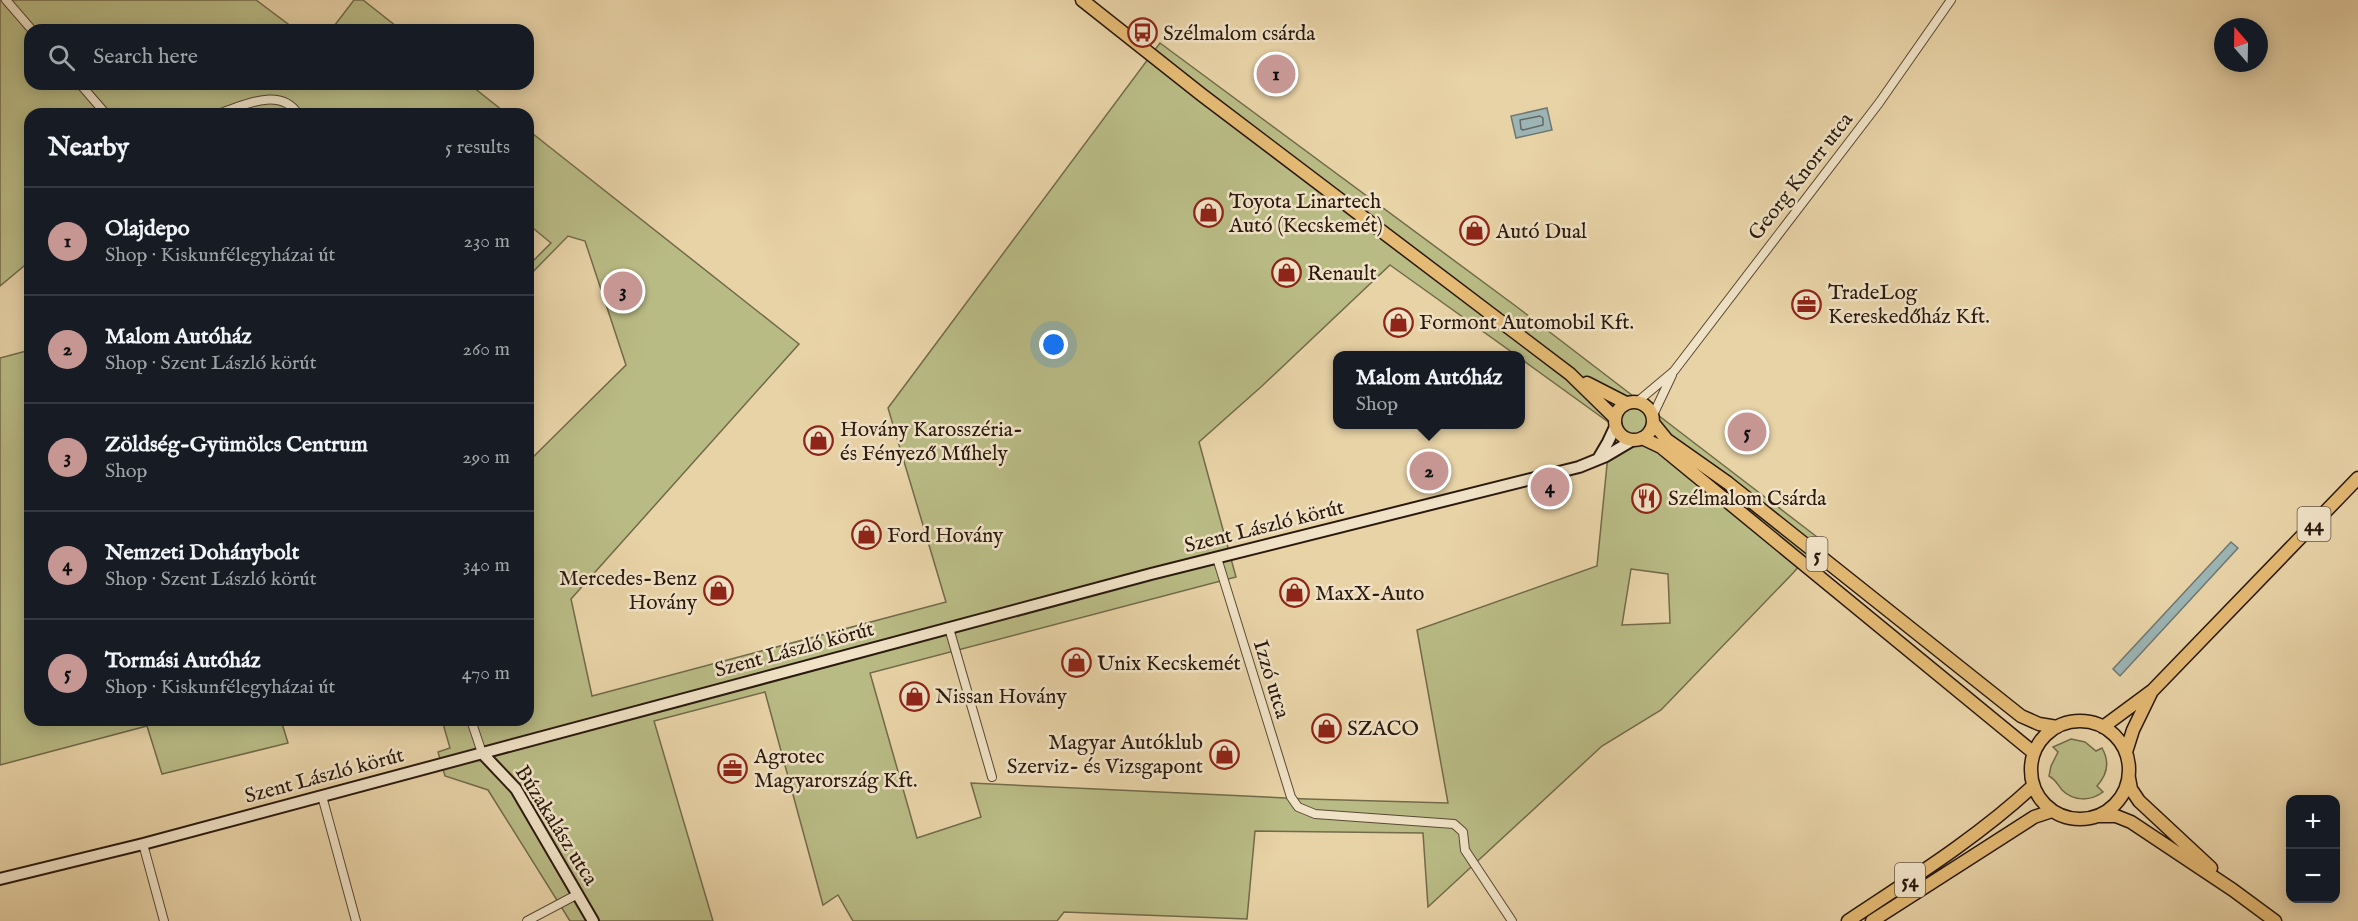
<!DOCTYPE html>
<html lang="en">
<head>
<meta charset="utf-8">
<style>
	:root { --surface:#171b24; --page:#20242c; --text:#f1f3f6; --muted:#9ea1a6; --line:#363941; --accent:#c59692 }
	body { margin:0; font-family:"IM FELL English",serif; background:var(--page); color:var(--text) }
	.controls { position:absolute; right:18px; bottom:18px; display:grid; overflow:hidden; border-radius:12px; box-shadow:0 3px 15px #0003 }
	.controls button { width:54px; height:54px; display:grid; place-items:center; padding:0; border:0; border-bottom:2px solid var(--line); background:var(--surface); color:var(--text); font:30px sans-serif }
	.compass { position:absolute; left:2214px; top:18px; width:54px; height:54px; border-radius:50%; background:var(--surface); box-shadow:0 3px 15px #0003; rotate:340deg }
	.you { position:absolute; left:1054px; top:345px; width:21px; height:21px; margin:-15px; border:4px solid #fff; border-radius:50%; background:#1a73e8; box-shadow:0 0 0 9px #1a73e833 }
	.badge { display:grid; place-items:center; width:39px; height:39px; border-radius:50%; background:var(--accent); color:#111; font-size:20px; font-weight:700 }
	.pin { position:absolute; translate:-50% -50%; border:3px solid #fff; box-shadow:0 2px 6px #0006 }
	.popup { position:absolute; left:1333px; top:351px; width:192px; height:78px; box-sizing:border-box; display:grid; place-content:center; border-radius:12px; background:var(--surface); filter:drop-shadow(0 2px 4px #0005); font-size:20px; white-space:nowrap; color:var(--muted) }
	.popup b { font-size:22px; color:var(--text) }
	.popup::after { content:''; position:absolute; left:50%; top:100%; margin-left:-12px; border:12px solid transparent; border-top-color:var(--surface) }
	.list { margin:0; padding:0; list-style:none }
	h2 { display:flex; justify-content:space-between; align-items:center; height:78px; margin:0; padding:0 24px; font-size:26px }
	h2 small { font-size:20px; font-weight:400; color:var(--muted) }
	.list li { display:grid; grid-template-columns:39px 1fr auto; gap:18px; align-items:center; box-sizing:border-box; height:108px; padding:0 24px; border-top:2px solid var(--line) }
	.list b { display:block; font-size:22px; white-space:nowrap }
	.list p { margin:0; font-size:20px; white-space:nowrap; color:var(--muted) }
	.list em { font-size:20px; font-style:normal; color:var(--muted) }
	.icon { flex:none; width:33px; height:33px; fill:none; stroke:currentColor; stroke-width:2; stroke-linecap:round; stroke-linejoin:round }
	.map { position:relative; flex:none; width:2358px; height:921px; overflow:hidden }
	.search { position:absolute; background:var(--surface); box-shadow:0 3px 15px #0003; left:24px; top:24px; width:510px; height:66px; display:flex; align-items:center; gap:15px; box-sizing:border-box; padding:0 21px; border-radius:18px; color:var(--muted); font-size:22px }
	.panel { position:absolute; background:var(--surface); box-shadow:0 3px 15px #0003; left:24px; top:108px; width:510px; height:618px; border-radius:18px }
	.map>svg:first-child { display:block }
	.green { fill:#b9bb85; stroke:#726a4a; stroke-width:1.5; fill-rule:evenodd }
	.water { fill:#9cb5b4; stroke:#6f7772; stroke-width:1.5 }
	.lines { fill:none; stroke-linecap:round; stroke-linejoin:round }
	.shore { stroke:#646762; stroke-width:1.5 }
	.street-casing { stroke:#5a4835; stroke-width:10 }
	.secondary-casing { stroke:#2b190f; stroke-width:14 }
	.primary-casing { stroke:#2b190f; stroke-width:15 }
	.street { stroke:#f0e2c6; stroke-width:8 }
	.secondary { stroke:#f0e2c6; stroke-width:10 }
	.primary { stroke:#e4ba74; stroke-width:12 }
	.labels { text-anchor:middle; stroke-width:5; stroke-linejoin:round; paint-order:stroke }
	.shield { fill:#f0e2c6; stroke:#665546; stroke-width:1.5 }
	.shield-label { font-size:20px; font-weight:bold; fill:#2b190f }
	.poi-label { font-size:21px; fill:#2b190f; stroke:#f0e2c6; text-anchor:start }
	.street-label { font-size:21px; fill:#2b190f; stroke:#f0e2c6 }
</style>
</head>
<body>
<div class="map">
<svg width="2358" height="921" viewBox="0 0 2358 921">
	<rect width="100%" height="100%" fill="#e8d3a7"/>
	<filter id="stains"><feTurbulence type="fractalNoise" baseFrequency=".00333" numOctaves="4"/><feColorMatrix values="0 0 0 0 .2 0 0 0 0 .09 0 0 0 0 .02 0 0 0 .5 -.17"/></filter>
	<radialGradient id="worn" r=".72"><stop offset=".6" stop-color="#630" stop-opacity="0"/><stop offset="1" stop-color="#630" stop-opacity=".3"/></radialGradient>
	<path class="green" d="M0,0h256l40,30h-266v54h439l38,30h-477v147l-30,25z
		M354,0h9l38,30h-70z
		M1160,43l357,264 304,233 -27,32 -133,138 -59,36 -174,161 -5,-74 -168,-2 -8,88 -183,-7 -7,9h-204l-15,-26 -15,10 -58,-213 -111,29 59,200h-143l-82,-131 -43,-14 -7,-24 12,-4 -8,-28h86v-258l98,-97 -41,-124 -17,-5 -40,41v-11l23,-23 -23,-19v-94l271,214 -228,255 21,97 354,-94 -58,-194zM1390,265l126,90 4,1 1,3 90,65 -14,142 -180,64 31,173 -141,-4 -336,-16 10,34 -64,21 -47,-165 366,-96 -37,-135 63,-56zM1631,569l37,5 2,49 -48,2z
		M30,350v370h251l7,23 -126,31 -15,-48 -147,39v-407z
		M2071,739l14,3 11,9 6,-3c8,14 6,26 -5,38l6,6c-12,9 -29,10 -41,-2 -4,-5 -6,-10 -13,-14l2,-10 7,-14 -5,-5z"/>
	<path class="water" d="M1547,108l5,22 -36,8 -5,-22z
		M2231,542l7,6 -118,128 -7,-7z"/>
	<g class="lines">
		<path class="shore" d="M1540,116l3,2v7l-20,5 -2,-1 -1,-9z"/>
		<defs>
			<path id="street" d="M6,0l26,30
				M80,84l26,30
				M218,114c24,-8 62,-28 80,0
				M1637,402l37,-31 205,-268 72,-103
				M1653,415l19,-40
				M1217,558l74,239 7,10 17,7 139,10 9,8 2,18 47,71
				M949,628l43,149
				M471,720l11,33
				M322,796l34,125
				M143,844l21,77
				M527,921l51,-27"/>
			<path id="secondary" d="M1598,459l10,-17 8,-17
				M482,753l34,36 77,132
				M0,879l143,-35 1008,-270 428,-107 27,-11 27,-16"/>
			<path id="primary" d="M1082,0l120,95 368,279 45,44
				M1587,383l39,20
				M1615 421a19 19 0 1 1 38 0a19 19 0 1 1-38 0Z
				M1654,424l13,16 61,43 293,233 18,8 18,3
				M1642,438l19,9 373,306
				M2031 770a49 49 0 1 1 98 0a49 49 0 1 1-98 0Z
				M2103,727l50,-37 205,-212
				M2126,752l7,-22 18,-37
				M2129,778l2,11 8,12 72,67
				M2099,816h17l15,6 102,68 42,31
				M1848,921c63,-42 129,-83 185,-135
				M1872,921l162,-104 18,-6"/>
		</defs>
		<use href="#street" class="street-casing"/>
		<use href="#secondary" class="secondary-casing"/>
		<use href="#primary" class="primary-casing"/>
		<use href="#street" class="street"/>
		<use href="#secondary" class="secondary"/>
		<use href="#primary" class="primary"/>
	</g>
	<defs>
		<symbol id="bus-ring" viewBox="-11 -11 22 22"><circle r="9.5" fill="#f0e2c6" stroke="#8f2418" stroke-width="1.5"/><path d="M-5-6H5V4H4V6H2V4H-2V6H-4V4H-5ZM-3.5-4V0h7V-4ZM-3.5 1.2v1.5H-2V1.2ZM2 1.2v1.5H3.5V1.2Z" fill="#8f2418"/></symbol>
		<symbol id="shop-ring" viewBox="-11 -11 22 22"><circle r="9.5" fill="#f0e2c6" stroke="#8f2418" stroke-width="1.5"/><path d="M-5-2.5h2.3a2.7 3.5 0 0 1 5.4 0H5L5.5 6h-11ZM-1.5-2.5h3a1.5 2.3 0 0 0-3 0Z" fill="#8f2418"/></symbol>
		<symbol id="office-ring" viewBox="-11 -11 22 22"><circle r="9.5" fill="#f0e2c6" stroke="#8f2418" stroke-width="1.5"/><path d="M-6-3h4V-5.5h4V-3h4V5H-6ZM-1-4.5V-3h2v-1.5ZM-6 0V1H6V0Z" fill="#8f2418"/></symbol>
		<symbol id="restaurant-ring" viewBox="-11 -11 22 22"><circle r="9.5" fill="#f0e2c6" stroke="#8f2418" stroke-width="1.5"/><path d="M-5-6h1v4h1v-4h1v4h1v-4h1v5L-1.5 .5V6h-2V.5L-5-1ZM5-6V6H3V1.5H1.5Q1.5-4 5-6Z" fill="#8f2418"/></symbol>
	</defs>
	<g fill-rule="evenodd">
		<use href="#bus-ring" x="1126" y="16" width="33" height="33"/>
		<use href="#shop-ring" x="1192" y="196" width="33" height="33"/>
		<use href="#shop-ring" x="1458" y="214" width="33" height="33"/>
		<use href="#shop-ring" x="1270" y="256" width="33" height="33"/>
		<use href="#office-ring" x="1790" y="288" width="33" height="33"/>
		<use href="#shop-ring" x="1382" y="306" width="33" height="33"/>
		<use href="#shop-ring" x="802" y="424" width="33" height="33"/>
		<use href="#restaurant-ring" x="1630" y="482" width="33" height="33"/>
		<use href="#shop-ring" x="850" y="518" width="33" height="33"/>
		<use href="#shop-ring" x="702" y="574" width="33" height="33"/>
		<use href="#shop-ring" x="1278" y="576" width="33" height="33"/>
		<use href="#shop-ring" x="1060" y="646" width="33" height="33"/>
		<use href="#shop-ring" x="898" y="680" width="33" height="33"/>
		<use href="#shop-ring" x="1310" y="712" width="33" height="33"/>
		<use href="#shop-ring" x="1208" y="738" width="33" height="33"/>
		<use href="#office-ring" x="716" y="752" width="33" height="33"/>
	</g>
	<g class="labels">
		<g class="shield">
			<rect x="2297.5" y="507" width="33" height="34" rx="4.5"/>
			<rect x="1806.5" y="537" width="21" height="34" rx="4.5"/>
			<rect x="1895" y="863" width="30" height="34" rx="4.5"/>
		</g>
		<g class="shield-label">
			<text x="2314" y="531">44</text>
			<text x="1817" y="561">5</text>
			<text x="1910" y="887">54</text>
		</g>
		<g class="poi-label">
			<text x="1163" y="40">Szélmalom csárda</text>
			<text x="1229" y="208">Toyota Linartech<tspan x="1229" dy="24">Autó (Kecskemét)</tspan></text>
			<text x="1496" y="238">Autó Dual</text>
			<text x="1307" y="280">Renault</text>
			<text x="1828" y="299">TradeLog<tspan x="1828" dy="24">Kereskedőház Kft.</tspan></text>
			<text x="1419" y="329">Formont Automobil Kft.</text>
			<text x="840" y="436">Hovány Karosszéria-<tspan x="840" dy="24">és Fényező Műhely</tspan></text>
			<text x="1668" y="505">Szélmalom Csárda</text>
			<text x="887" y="542">Ford Hovány</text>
			<text x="697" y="585" text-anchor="end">Mercedes-Benz<tspan x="697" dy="24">Hovány</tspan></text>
			<text x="1315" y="600">MaxX-Auto</text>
			<text x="1097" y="670">Unix Kecskemét</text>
			<text x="935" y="703">Nissan Hovány</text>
			<text x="1347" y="735">SZACO</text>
			<text x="1203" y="749" text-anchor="end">Magyar Autóklub<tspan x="1203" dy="24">Szerviz- és Vizsgapont</tspan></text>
			<text x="754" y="763">Agrotec<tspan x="754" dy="24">Magyarország Kft.</tspan></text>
		</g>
		<g class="street-label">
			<text transform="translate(1800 176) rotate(-52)" y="7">Georg Knorr utca</text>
			<text transform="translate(1264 526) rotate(-14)" y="7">Szent László körút</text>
			<text transform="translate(794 649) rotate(-15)" y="7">Szent László körút</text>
			<text transform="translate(1272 679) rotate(73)" y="7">Izzó utca</text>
			<text transform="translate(324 775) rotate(-15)" y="7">Szent László körút</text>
			<text transform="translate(557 825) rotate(58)" y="7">Búzakalász utca</text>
		</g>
	</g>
	<rect width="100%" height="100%" filter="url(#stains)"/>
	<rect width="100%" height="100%" fill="url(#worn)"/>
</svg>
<div class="controls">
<button>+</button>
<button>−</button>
</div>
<svg class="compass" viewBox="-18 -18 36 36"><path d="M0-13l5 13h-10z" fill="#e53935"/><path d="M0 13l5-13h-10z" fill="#9ea1a6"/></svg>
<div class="you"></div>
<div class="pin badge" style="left:1276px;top:74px">1</div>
<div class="pin badge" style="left:1429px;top:471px">2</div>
<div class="popup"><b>Malom Autóház</b>Shop</div>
<div class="pin badge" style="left:623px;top:291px">3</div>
<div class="pin badge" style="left:1550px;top:487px">4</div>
<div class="pin badge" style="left:1747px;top:432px">5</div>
<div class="search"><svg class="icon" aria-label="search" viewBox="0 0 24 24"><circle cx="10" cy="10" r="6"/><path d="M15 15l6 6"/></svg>Search here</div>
<section class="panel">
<h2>Nearby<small>5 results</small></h2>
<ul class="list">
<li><span class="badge">1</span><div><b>Olajdepo</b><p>Shop · Kiskunfélegyházai út</p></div><em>230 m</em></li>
<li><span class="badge">2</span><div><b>Malom Autóház</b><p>Shop · Szent László körút</p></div><em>260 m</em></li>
<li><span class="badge">3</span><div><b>Zöldség-Gyümölcs Centrum</b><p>Shop</p></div><em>290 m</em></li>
<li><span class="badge">4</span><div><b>Nemzeti Dohánybolt</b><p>Shop · Szent László körút</p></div><em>340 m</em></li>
<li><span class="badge">5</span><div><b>Tormási Autóház</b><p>Shop · Kiskunfélegyházai út</p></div><em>470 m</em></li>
</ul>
</section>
</div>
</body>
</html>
